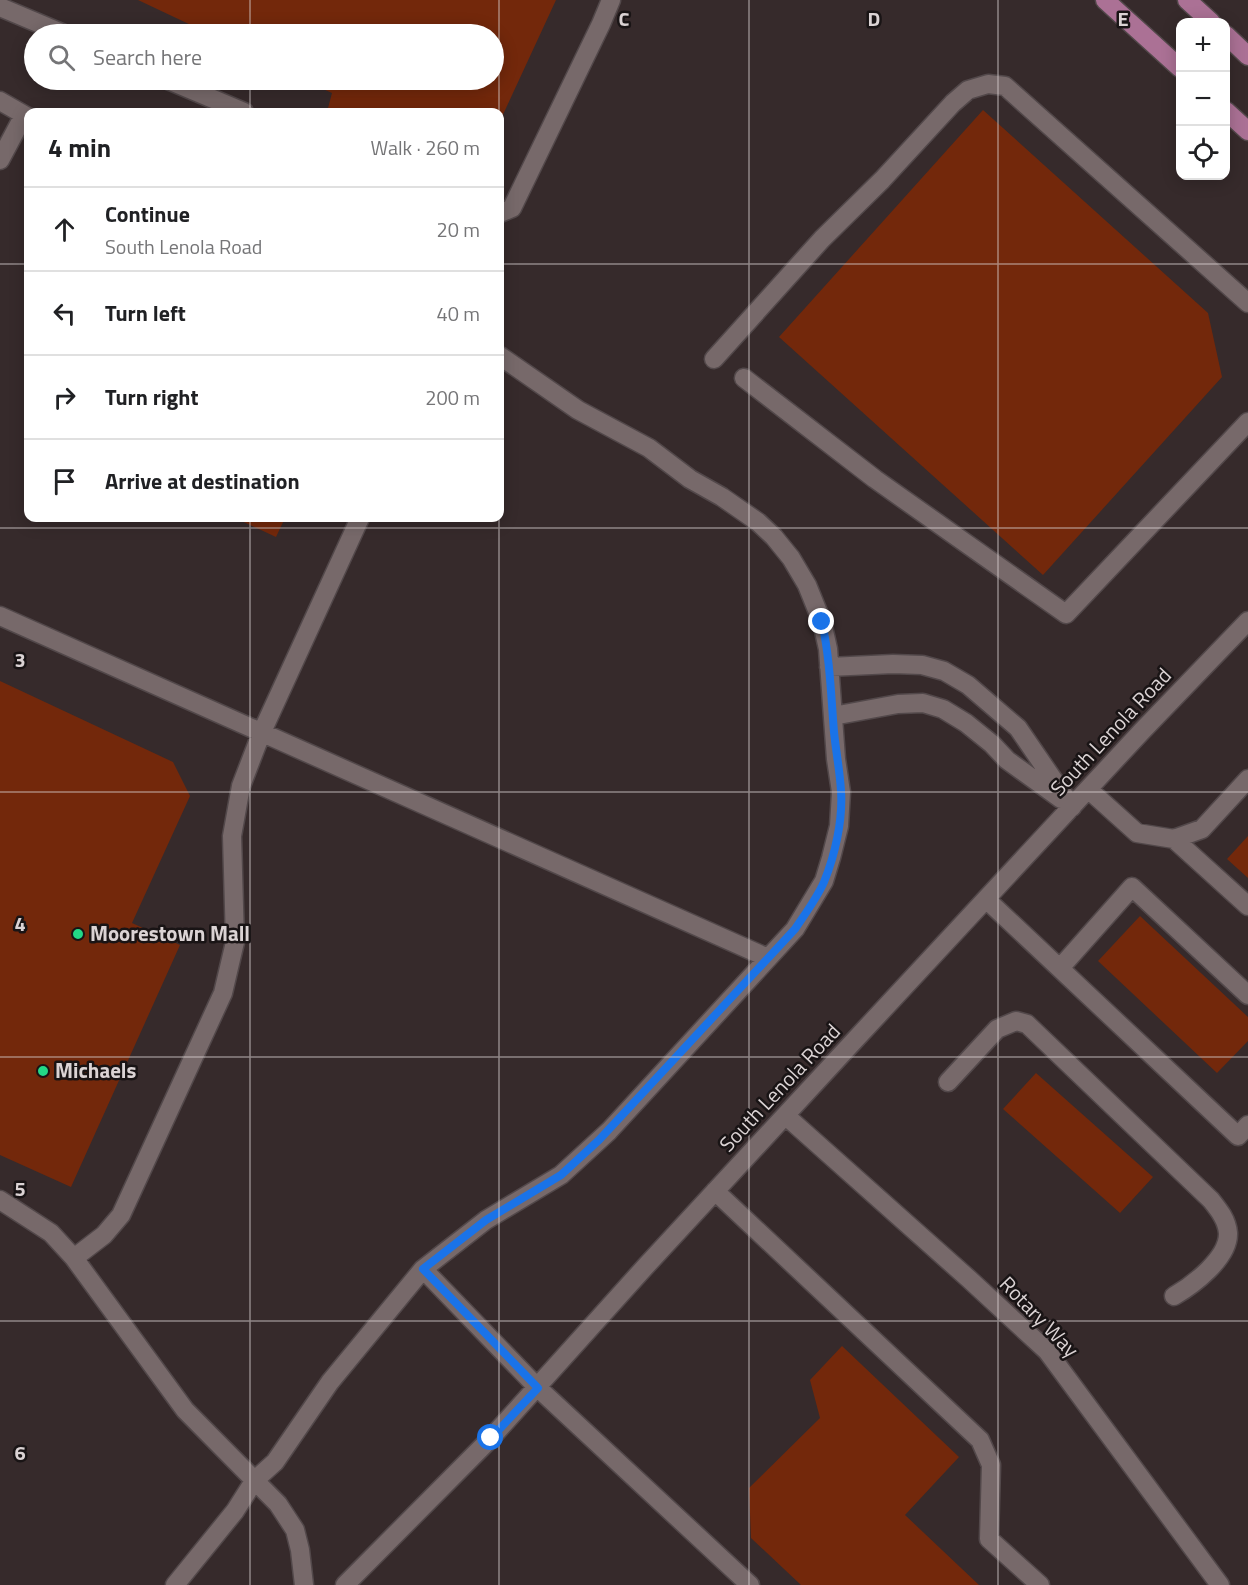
<!DOCTYPE html>
<html lang="en">
<head>
<meta charset="utf-8">
<style>
	:root { --surface:#fff; --page:#f6f6f6; --text:#202124; --muted:#757577; --line:#e0e0e0 }
	body { margin:0; font-family:"Titillium Web",sans-serif; background:var(--page); color:var(--text) }
	.controls { position:absolute; right:18px; top:18px; display:grid; overflow:hidden; border-radius:12px; box-shadow:0 3px 15px #0003 }
	.controls button { width:54px; height:54px; display:grid; place-items:center; padding:0; border:0; border-bottom:2px solid var(--line); background:var(--surface); color:var(--text); font:30px sans-serif }
	.stop { position:absolute; width:18px; height:18px; margin:-14px; border:4px solid #1a73e8; border-radius:50%; background:#fff }
	.stop.end { background:#1a73e8; border-color:#fff; box-shadow:0 2px 6px #0008 }
	.list { margin:0; padding:0; list-style:none }
	h2 { display:flex; justify-content:space-between; align-items:center; height:78px; margin:0; padding:0 24px; font-size:26px }
	h2 small { font-size:20px; font-weight:400; color:var(--muted) }
	.list li { display:grid; grid-template-columns:39px 1fr auto; gap:18px; align-items:center; box-sizing:border-box; height:84px; padding:0 24px; border-top:2px solid var(--line) }
	.list b { display:block; font-size:22px; white-space:nowrap }
	.list p { margin:0; font-size:20px; white-space:nowrap; color:var(--muted) }
	.list em { font-size:20px; font-style:normal; color:var(--muted) }
	.icon { flex:none; width:33px; height:33px; fill:none; stroke:currentColor; stroke-width:2; stroke-linecap:round; stroke-linejoin:round }
	.map { position:relative; flex:none; width:1248px; height:1585px; overflow:hidden }
	.search { position:absolute; background:var(--surface); box-shadow:0 3px 15px #0003; left:24px; top:24px; width:480px; height:66px; display:flex; align-items:center; gap:15px; box-sizing:border-box; padding:0 21px; border-radius:33px; color:var(--muted); font-size:22px }
	.panel { position:absolute; background:var(--surface); box-shadow:0 3px 15px #0003; left:24px; top:108px; width:480px; height:414px; border-radius:12px }
	.map>svg:first-child { display:block }
	.building { fill:#73280b }
	.lines { fill:none; stroke-linecap:round; stroke-linejoin:round }
	.minor-casing { stroke:#52484a; stroke-width:21 }
	.major-casing { stroke:#52484a; stroke-width:21 }
	.minor { stroke:#77696a; stroke-width:18 }
	.major { stroke:#ab7195; stroke-width:18 }
	.route { stroke:#1a73e8; stroke-width:8 }
	.grid { fill:none; stroke:#dbd3d4; stroke-width:1.5; stroke-opacity:0.55 }
	.poi-dot { fill:#23d886; stroke:#191415; stroke-width:2 }
	.labels { text-anchor:middle; stroke-width:5; stroke-linejoin:round; paint-order:stroke }
	.street-label { font-size:21px; fill:#dbd3d4; stroke:#191415 }
	.poi-label { font-size:21px; font-weight:bold; fill:#dbd3d4; stroke:#191415; text-anchor:start }
	.grid-label { font-size:20px; text-anchor:middle; font-weight:bold; fill:#dbd3d4; stroke:#191415; stroke-width:5; stroke-linejoin:round; paint-order:stroke }
</style>
</head>
<body>
<div class="map">
<svg width="1248" height="1585" viewBox="0 0 1248 1585">
	<rect width="100%" height="100%" fill="#362a2b"/>
	<path class="building" d="M138,0h418l-56,121v-9h-163l-9,-4 4,-15 -29,-13h191v-46h-284z
		M983,110l225,203 14,64 -179,198 -264,-238z
		M235,518h50l-9,19z
		M0,681l173,81 17,34 -58,127 48,22 -109,242 -71,-32z
		M1248,836v42l-21,-19z
		M1140,916l108,101v24l-31,32 -119,-112z
		M1036,1073l117,104 -33,36 -117,-104z
		M842,1346l117,111 -54,58 74,70h-178l-50,-47 -2,-50 71,-70 -10,-38z"/>
	<g class="lines">
		<defs>
			<path id="minor" d="M0,7l64,27
				M168,80l76,32
				M0,101l28,16
				M0,160l24,-45
				M500,213l12,-5 89,-184 10,-24
				M714,359l108,-120 60,-59 71,-77 15,-13 20,-6 17,2 243,217
				M744,378l131,101 191,135 182,-192
				M0,616l768,342
				M829,667l64,-3 29,1 22,6 24,14 50,43 54,79
				M833,716l65,-12 25,-1 20,6 23,14 26,21 15,16 54,39
				M1088,789l49,44 37,6 28,-10 46,-50
				M1174,839l74,67
				M986,899l252,237 10,-11
				M1060,968l72,-81 116,108
				M948,1082l49,-53 19,-8 11,3 184,176c8,10 16,20 17,33 1,25 -35,52 -54,63
				M786,1116l183,163 78,72 173,234
				M715,1191l265,249 11,25 -2,74 51,46
				M0,1200l51,33 23,25 111,152 93,94 17,26 5,20 4,35
				M74,1258l30,-23 17,-20 102,-222 12,-51 -3,-106 9,-50 20,-52 99,-216
				M423,1269l115,119 212,197
				M175,1585l60,-74 19,-30 21,-19 55,-80 93,-113 63,-49 75,-45 48,-44 186,-202 29,-48 7,-23 8,-32 2,-34 -5,-33 -8,-110 -6,-27 -15,-37 -16,-27 -17,-21 -16,-15 -36,-25 -32,-18 -41,-31 -71,-38 -78,-54
				M345,1585l146,-147 154,-171 208,-225 289,-311 106,-110"/>
			<path id="major" d="M1105,0l75,68
				M1187,0l24,22
				M1226,35l22,21
				M1226,111l22,20"/>
		</defs>
		<use href="#minor" class="minor-casing"/>
		<use href="#major" class="major-casing"/>
		<use href="#minor" class="minor"/>
		<use href="#major" class="major"/>
	</g>
	<g class="lines">
		<path class="route" d="M491,1438l47,-50 -115,-119 63,-49 75,-45 38,-35 196,-211c10,-15 22,-31 29,-47 11,-27 19,-62 17,-91 -1,-19 -5,-39 -7,-59 -3,-37 -4,-73 -12,-110"/>
	</g>
	<path class="grid" d="M250,0v34M499,0v112M749,0v1585M998,0v1585M250,80v32M0,264h28M500,264h748M250,518v1067M499,518v1067M0,528h1248M0,792h1248M0,1057h1248M0,1321h1248"/>
	<g class="poi-dot">
		<circle cx="78" cy="934" r="6"/>
		<circle cx="43" cy="1071" r="6"/>
	</g>
	<g class="labels">
		<g class="street-label">
			<text transform="translate(1111 732) rotate(-47)" y="7">South Lenola Road</text>
			<text transform="translate(780 1088) rotate(-47)" y="7">South Lenola Road</text>
			<text transform="translate(1039 1317) rotate(46)" y="7">Rotary Way</text>
		</g>
		<g class="poi-label">
			<text x="90" y="941">Moorestown Mall</text>
			<text x="55" y="1078">Michaels</text>
		</g>
	</g>
	<g class="grid-label">
		<text x="624" y="26">C</text>
		<text x="874" y="26">D</text>
		<text x="1123" y="26">E</text>
		<text x="20" y="667">3</text>
		<text x="20" y="931">4</text>
		<text x="20" y="1196">5</text>
		<text x="20" y="1460">6</text>
	</g>
</svg>
<div class="controls">
<button>+</button>
<button>−</button>
<button><svg class="icon" aria-label="locate" viewBox="0 0 24 24"><circle cx="12" cy="12" r="6"/><path d="M12 2v4M12 18v4M2 12h4M18 12h4"/></svg></button>
</div>
<div class="stop" style="left:491px;top:1438px"></div>
<div class="stop end" style="left:822px;top:622px"></div>
<div class="search"><svg class="icon" aria-label="search" viewBox="0 0 24 24"><circle cx="10" cy="10" r="6"/><path d="M15 15l6 6"/></svg>Search here</div>
<section class="panel">
<h2>4 min<small>Walk · 260 m</small></h2>
<ul class="list">
<li><svg class="icon" aria-label="ahead" viewBox="0 0 24 24"><path d="M12 20V5M6 11l6-6 6 6"/></svg><div><b>Continue</b><p>South Lenola Road</p></div><em>20 m</em></li>
<li><svg class="icon" aria-label="left" viewBox="0 0 24 24"><path d="M17 20v-9H6M10 6l-5 5 5 5"/></svg><div><b>Turn left</b></div><em>40 m</em></li>
<li><svg class="icon" aria-label="right" viewBox="0 0 24 24"><path d="M7 20v-9h11M14 6l5 5-5 5"/></svg><div><b>Turn right</b></div><em>200 m</em></li>
<li><svg class="icon" aria-label="arrive" viewBox="0 0 24 24"><path d="M6 21V4h12l-3 4 3 4H6"/></svg><div><b>Arrive at destination</b></div></li>
</ul>
</section>
</div>
</body>
</html>
